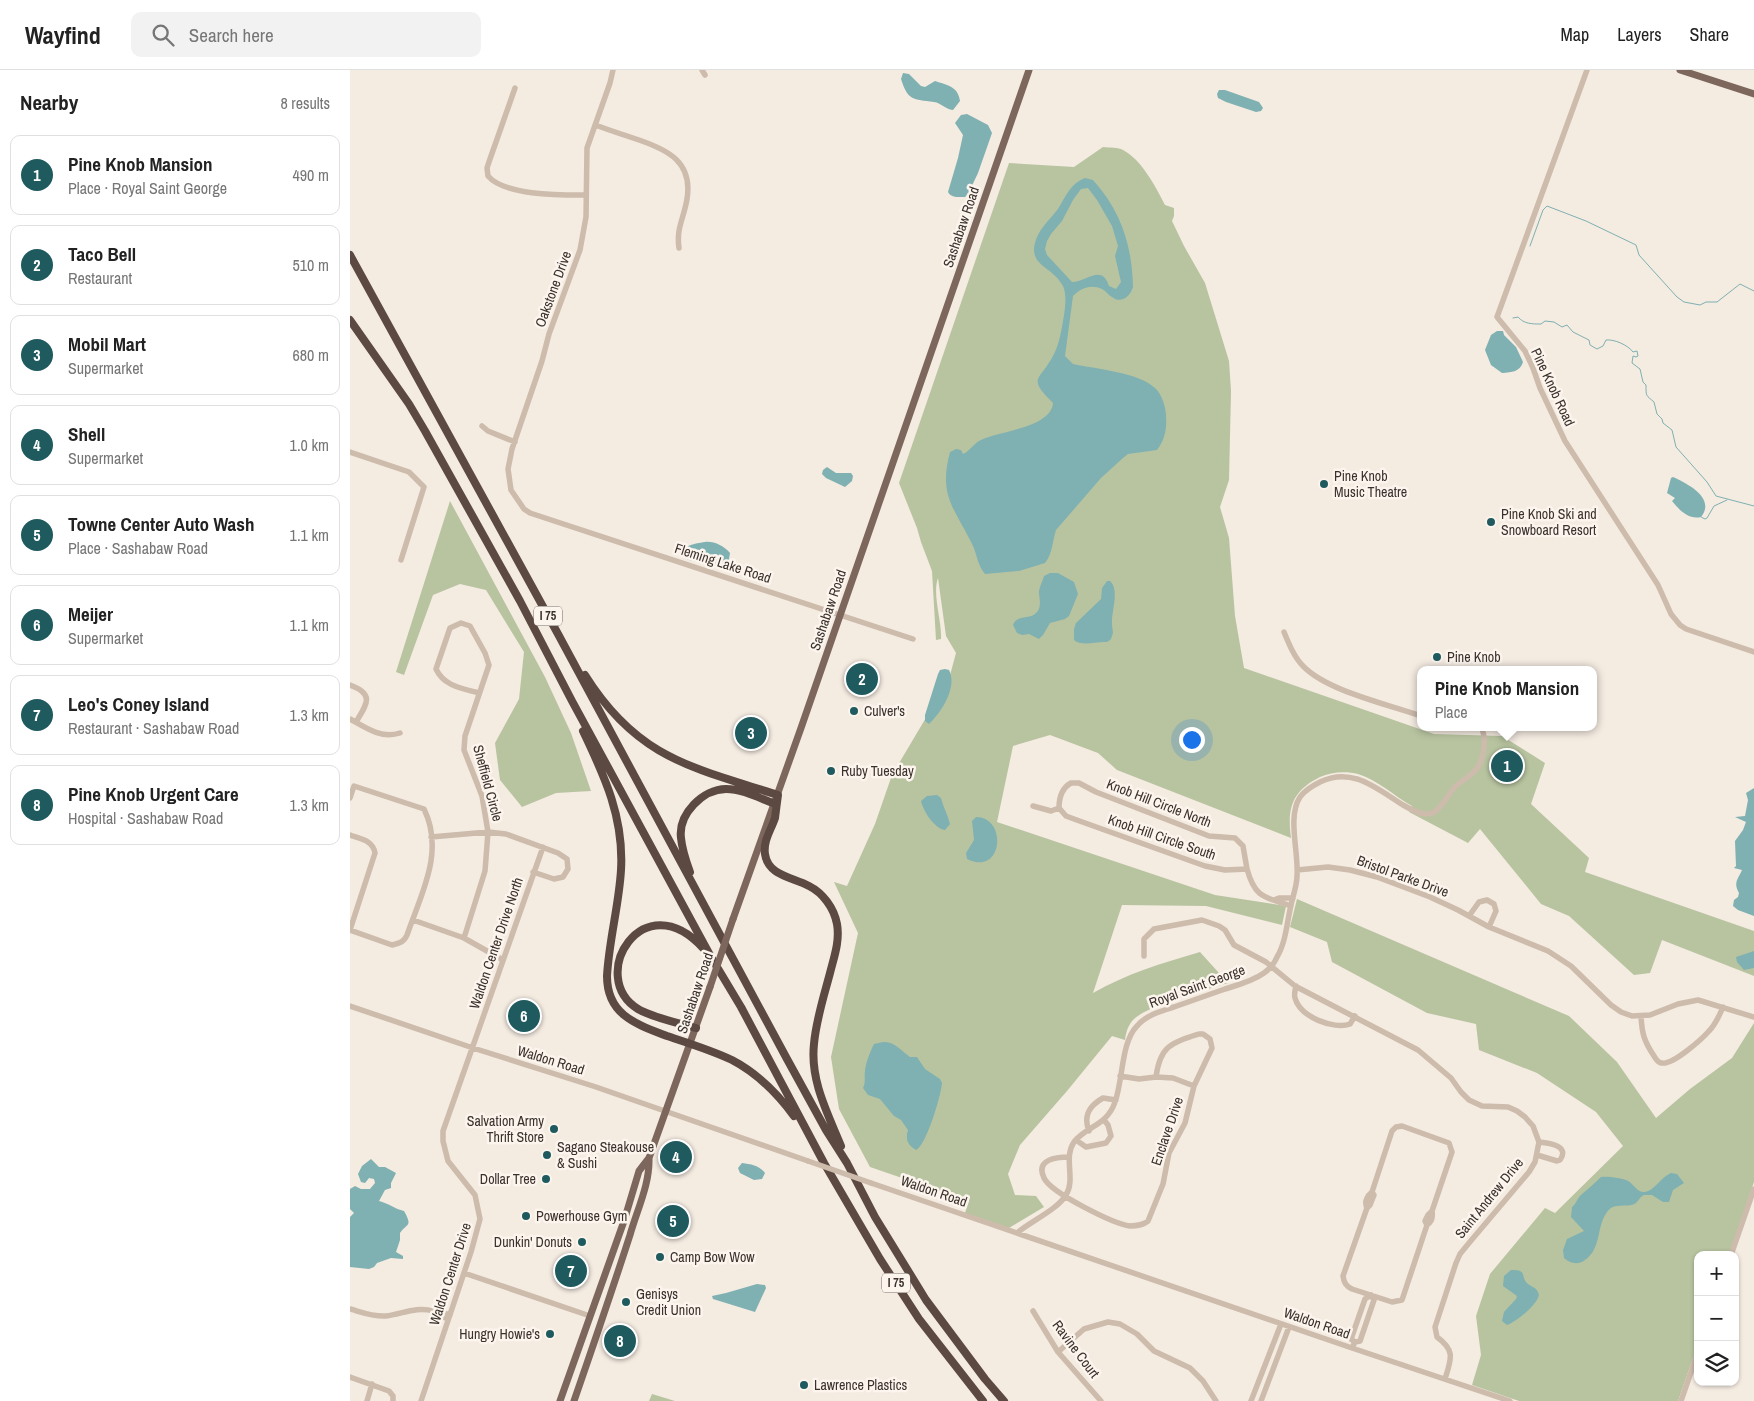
<!DOCTYPE html>
<html lang="en">
<head>
<meta charset="utf-8">
<style>
	:root { --surface:#fff; --page:#f2f2f2; --text:#222; --muted:#767676; --line:#e0e0e0; --accent:#1f5a5e }
	body { margin:0; font-family:"Archivo Narrow",sans-serif; background:var(--page); color:var(--text) }
	.controls { position:absolute; right:15px; bottom:15px; display:grid; overflow:hidden; border-radius:10px; box-shadow:0 1px 4px #0004 }
	.controls button { width:45px; height:45px; display:grid; place-items:center; padding:0; border:0; border-bottom:1px solid var(--line); background:var(--surface); color:var(--text); font:25px sans-serif }
	.you { position:absolute; left:841px; top:669px; width:18px; height:18px; margin:-12px; border:4px solid #fff; border-radius:50%; background:#1a73e8; box-shadow:0 0 0 8px #1a73e833 }
	.badge { display:grid; place-items:center; width:32px; height:32px; border-radius:50%; background:var(--accent); color:#fff; font-size:16px; font-weight:700 }
	.pin { position:absolute; translate:-50% -50%; border:2px solid #fff; box-shadow:0 1px 5px #0006 }
	.popup { position:absolute; left:1067px; top:596px; width:180px; height:65px; box-sizing:border-box; display:grid; place-content:center; border-radius:10px; background:var(--surface); filter:drop-shadow(0 1px 4px #0005); font-size:16px; white-space:nowrap; color:var(--muted) }
	.popup b { font-size:19px; color:var(--text) }
	.popup::after { content:''; position:absolute; left:50%; top:100%; margin-left:-10px; border:10px solid transparent; border-top-color:var(--surface) }
	.list { margin:0; padding:0; list-style:none }
	h2 { display:flex; justify-content:space-between; align-items:center; height:65px; margin:0; padding:0 20px; font-size:21px }
	h2 small { font-size:16px; font-weight:400; color:var(--muted) }
	.list li { display:grid; grid-template-columns:32px 1fr auto; gap:15px; align-items:center; box-sizing:border-box; height:80px; margin:0 10px 10px; padding:0 10px; border:1px solid var(--line); border-radius:10px }
	.list b { display:block; font-size:19px; white-space:nowrap }
	.list p { margin:0; font-size:16px; white-space:nowrap; color:var(--muted) }
	.list em { font-size:16px; font-style:normal; color:var(--muted) }
	.icon { flex:none; width:28px; height:28px; fill:none; stroke:currentColor; stroke-width:2; stroke-linecap:round; stroke-linejoin:round }
	.map { position:relative; flex:none; width:1404px; height:1331px; overflow:hidden }
	header { display:flex; align-items:center; gap:30px; box-sizing:border-box; height:70px; padding:0 25px; background:var(--surface); border-bottom:1px solid var(--line) }
	header strong { font-size:24px }
	nav { display:flex; gap:28px; margin-inline-start:auto; font-size:18px }
	.search { width:350px; height:45px; background:var(--page); display:flex; align-items:center; gap:12px; box-sizing:border-box; padding:0 18px; border-radius:10px; color:var(--muted); font-size:19px }
	main { display:flex }
	aside { flex:1; background:var(--surface) }
	.map>svg:first-child { display:block }
	.green { fill:#b8c4a0 }
	.water { fill:#7fb0b2; fill-rule:evenodd }
	.lines { fill:none; stroke-linecap:round; stroke-linejoin:round }
	.stream { stroke:#7fb0b2; stroke-width:1 }
	.minor { stroke:#cdbbac; stroke-width:5.5 }
	.major { stroke:#7d675c; stroke-width:7 }
	.highway { stroke:#5c4a42; stroke-width:8 }
	.minor-bridge { stroke:#cdbbac; stroke-width:5.5 }
	.major-bridge { stroke:#7d675c; stroke-width:7 }
	.poi-dot { fill:#1f5a5e; stroke:#fbf5ee; stroke-width:2 }
	.labels { text-anchor:middle; stroke-width:5; stroke-linejoin:round; paint-order:stroke }
	.shield { fill:#fbf5ee; stroke:#756b66; stroke-width:1 }
	.shield-label { font-size:12px; font-weight:bold; fill:#3b302b }
	.street-label { font-size:14px; fill:#3b302b; stroke:#fbf5ee }
	.poi-label { font-size:14px; fill:#3b302b; stroke:#fbf5ee; text-anchor:start }
</style>
</head>
<body>
<header>
<strong>Wayfind</strong>
<div class="search"><svg class="icon" aria-label="search" viewBox="0 0 24 24"><circle cx="10" cy="10" r="6"/><path d="M15 15l6 6"/></svg>Search here</div>
<nav><a>Map</a><a>Layers</a><a>Share</a></nav>
</header>
<main>
<aside>
<h2>Nearby<small>8 results</small></h2>
<ul class="list">
<li><span class="badge">1</span><div><b>Pine Knob Mansion</b><p>Place · Royal Saint George</p></div><em>490 m</em></li>
<li><span class="badge">2</span><div><b>Taco Bell</b><p>Restaurant</p></div><em>510 m</em></li>
<li><span class="badge">3</span><div><b>Mobil Mart</b><p>Supermarket</p></div><em>680 m</em></li>
<li><span class="badge">4</span><div><b>Shell</b><p>Supermarket</p></div><em>1.0 km</em></li>
<li><span class="badge">5</span><div><b>Towne Center Auto Wash</b><p>Place · Sashabaw Road</p></div><em>1.1 km</em></li>
<li><span class="badge">6</span><div><b>Meijer</b><p>Supermarket</p></div><em>1.1 km</em></li>
<li><span class="badge">7</span><div><b>Leo's Coney Island</b><p>Restaurant · Sashabaw Road</p></div><em>1.3 km</em></li>
<li><span class="badge">8</span><div><b>Pine Knob Urgent Care</b><p>Hospital · Sashabaw Road</p></div><em>1.3 km</em></li>
</ul>
</aside>
<div class="map">
<svg width="1404" height="1331" viewBox="0 0 1404 1331">
	<rect width="100%" height="100%" fill="#f4ebe1"/>
	<path class="green" d="M753,77c7,1 15,0 20,3 18,9 33,37 42,55l9,3v8l-2,5 12,25 21,37 24,78 2,30 -2,89 -9,27 9,31 6,78 9,52 190,66 68,2 43,27 -14,41 58,54 -4,14 169,59v45l-92,-36 -12,33 -16,2 -65,-59 -28,-12 -61,-75 -12,14 -59,-31 3,-6c-18,-10 -34,-26 -54,-32 -12,-3 -27,-2 -38,3 -28,14 -33,31 -29,61l-174,-68 -19,-17 -48,-18 -37,11 -16,76 218,73 71,11 -4,19 -76,-19 -84,-1 -29,88c33,-19 69,-30 107,-41l28,31c-22,7 -79,22 -94,36 -6,6 -8,13 -9,21l-13,-4 -45,55 -47,54 -12,29 7,21 21,1 8,11 -35,21 -44,-15 4,-12 -99,-34 -31,-58 -8,-52 27,-124 -24,-51 13,4 28,-62 17,-49 57,-96 7,-26 -10,-17 -8,-58c-6,17 4,42 3,61l-5,1 -4,-69 -11,-29 -4,-14 -18,-45 110,-320 65,4z
		M100,431l95,176 26,56 20,58 -35,2 -34,14 -22,-27 -5,-37 24,-44 5,-47 -38,-62 -26,-6 -27,11 -29,80 -8,-3z
		M947,829l272,117 48,46 39,56 34,-29 42,-31 22,-35v159l-25,73h-31v89l-20,57h-159l-47,-16 9,-30 -5,-39 14,-42 55,-66 10,5 68,-67 -27,-34 -59,-39 -58,-23 -3,-26 -49,-11 -95,-51 -5,-20 -37,-15z
		M302,1324l23,7h-26z"/>
	<path class="water" d="M553,3l6,1 12,12 4,1 10,-6c12,4 23,5 25,20l-7,9c-8,-1 -12,-7 -19,-8 -21,-3 -26,-1 -33,-23z
		M869,20h6l34,12 4,6 -2,3 -5,1 -30,-10 -8,-4 -1,-4z
		M617,44l21,11 4,8 -14,40 -10,21 -3,3c-6,0 -14,1 -17,-5l10,-34 5,-23 -8,-12 6,-8z
		M735,108l8,2c28,31 39,65 40,107 -3,10 -12,17 -21,10 -4,-2 -6,-6 -10,-8 -11,-5 -21,-1 -29,7l-8,60 8,8c22,5 65,8 82,24 7,6 11,20 11,28 1,12 -1,24 -9,34l-29,4 -5,4 -22,20 -45,52c-4,12 -3,23 -11,33l-26,8 -34,3c-7,-8 -8,-19 -12,-28 -18,-38 -35,-49 -23,-94l6,-3 5,1 2,4c7,-3 11,-11 18,-14 18,-9 70,-12 72,-37 -26,-26 -14,-21 0,-47 5,-9 7,-19 9,-29 2,-12 6,-30 1,-41 -11,-21 -38,-20 -26,-49 5,-11 14,-19 21,-28 8,-13 12,-25 27,-31zM738,118l9,12 15,26 6,20 -3,10 6,26 -5,7 -7,-3c-7,-23 -23,-4 -37,-4l-25,-27 -2,-6 2,-8 4,-7 11,-13 11,-21 8,-11z
		M1147,261h6l1,4 12,12 7,15c-3,10 -11,10 -21,11l-11,-8 -6,-15 6,-15z
		M477,397l9,6h15l2,3 -1,5 -7,6 -19,-9 -4,-4 1,-4z
		M1323,407c15,7 43,21 28,40 -12,3 -22,-7 -29,-16l3,-3 -8,-5 4,-15z
		M355,472c9,-1 19,4 25,11l-2,12 -5,3 -34,-8 -7,-4c2,-12 12,-12 23,-14z
		M700,503h8l16,9 4,12 -9,22 -4,3 -15,4 -7,12 -4,4 -10,-5 -7,1 -5,-2 -4,-8c5,-12 17,-4 24,-13 5,-6 2,-14 2,-20 0,-4 4,-12 5,-16z
		M757,511h3c10,9 1,31 2,43 0,5 2,8 0,12 -1,4 -2,4 -5,6 -10,-1 -25,5 -33,-2v-11l2,-6 25,-24 1,-11z
		M595,599l4,1c9,17 -8,43 -20,54l-4,-3v-6l13,-41 2,-4z
		M1404,718v128l-16,-6 -5,-4 1,-6 4,-3 1,-4c-6,-10 -1,-14 3,-23l-8,-2 2,-2 -1,-25 8,-11 3,-8 -11,-5 10,-1 3,-16 -2,-7z
		M587,725l4,3c2,9 7,17 9,26l-5,6c-10,-1 -22,-19 -24,-29l6,-5z
		M626,747c32,0 27,60 -9,42l-1,-6 8,-13 -2,-19z
		M1404,881v17l-10,2 -7,-8 -1,-5z
		M533,972c13,0 17,8 27,15h7l8,12 15,10 2,4c-1,13 -16,63 -26,67 -8,-5 -11,-10 -8,-20l-7,-10 -7,-4 -14,-17 -12,-4 -5,-7c3,-6 1,-11 2,-17 1,-9 5,-19 9,-27z
		M21,1089l8,8h6l11,6 -5,10v5l-6,2 -6,11c9,2 16,8 25,10 9,16 3,12 -4,22v7l-4,12 7,4v3l-12,-1 -14,5 -3,4 -5,2 -19,-2v-50l4,-4 -4,-4v-20l5,-3 6,3h9l5,-6 -1,-4 -5,-1 -4,5 -4,-1 -3,-8 4,-8z
		M392,1093c9,1 18,3 23,10l-3,6 -8,1 -14,-7 -2,-5z
		M1321,1103l6,1 7,9 -11,7 -4,12h-6l-11,-7h-8c-4,2 -5,5 -8,8 -9,6 -21,-2 -29,9 -11,15 -5,36 -22,48 -7,5 -14,4 -21,-2l-1,-8 4,-11 17,-8 -13,-14 1,-10c5,-4 5,-9 10,-13 7,-6 13,-11 19,-17 5,-1 22,1 27,4 6,3 9,12 17,11 9,-1 16,-15 26,-19z
		M1161,1200c17,-1 9,7 17,14 5,4 9,3 11,11 -2,10 -23,27 -32,30l-5,-4 2,-9 12,-13 1,-3 -14,-10 1,-10z
		M407,1214l8,1 1,3 -11,24 -42,-13 -1,-3 14,-3z"/>
	<g class="lines">
		<path class="stream" d="M1180,176l13,-36 4,-4 39,15 50,24 3,10 38,42 7,5 16,3 6,-3h11l23,-18 14,7
			M1163,248l5,-1c6,7 14,7 23,7l4,-3 9,1 8,5 5,-2 6,7 16,8 1,5 7,4 6,-3 3,-6c8,-1 22,5 27,12l4,-1 1,5 -2,1 -3,-1 -1,7 8,6 3,13 3,3c0,12 0,10 8,17l3,12 5,5 1,4 9,7 4,17 31,35 9,14 38,10
			M1351,447l4,2 2,-1 7,-12 13,-6"/>
		<path class="minor" d="M263,0l-3,13 -23,65 -1,69 -6,33 -31,84 -7,27 -30,88 -4,20 3,21 13,19 6,4 383,126
			M352,0l3,5
			M1237,0l-90,247 28,34 8,17 7,20 25,53 93,144 13,29 9,11 6,4 68,23
			M165,18l-25,71 -3,9 1,8c17,20 74,19 98,19
			M245,55c14,5 29,10 44,15 29,10 54,22 48,59 -3,19 -11,29 -8,49
			M132,356l6,5 27,11
			M0,382l59,20 15,15 -23,73
			M934,562c5,12 10,25 19,34 24,25 84,38 118,50
			M0,615c25,9 17,19 6,37
			M0,649c16,9 31,20 50,14
			M0,728l4,-12 70,23c21,43 -3,85 -17,126 -3,7 -7,8 -15,10l-42,-15 25,-77c-2,-13 -15,-14 -25,-18
			M683,736l18,5 8,-3 7,8 8,3 131,47 20,4 22,-1c8,29 17,28 44,37
			M709,738c0,-10 3,-20 12,-25h8l17,9 113,44 26,2 8,8 4,23
			M81,767l57,-5 18,2 52,19 9,6 1,10 -5,8 -9,2 -21,-7
			M947,800l31,-3 22,3 27,7 53,20 28,13 31,17 59,24 23,15 40,39 10,7 11,4 18,-1 28,-11 20,-4 56,17
			M924,830l5,-2h14
			M1119,846l10,-14 8,-2 7,4 2,7 -7,16
			M63,850l51,18 39,22
			M114,868l21,-67 3,-39 -6,-36 -18,-46 1,-14 24,-71 -4,-12 -15,-27 -9,-3 -11,5 -14,41c8,17 25,19 43,24
			M794,886v-17l10,-10 48,-9 17,6 6,4 9,15 32,17 29,24 123,64 33,28 10,14 8,8 13,6 26,1 9,4 8,6 8,9 6,16 -4,20 -6,10 -60,71 -9,11 -4,9 -21,64 2,10c19,14 14,22 8,42
			M946,916c-1,4 -2,9 -1,12 5,19 39,32 55,26l5,-8
			M0,936l123,42 123,39 212,74
			M1291,946c1,18 3,25 13,40 2,3 4,7 8,7 11,2 40,-24 47,-32 7,-7 10,-15 14,-24
			M770,1006l19,3 17,-2 17,1 21,8
			M739,1061c-6,-15 0,-25 14,-33l13,2
			M726,1070l10,7 20,-4 5,-7 -3,-11 -4,-5
			M1187,1085l20,6 3,-1c10,-14 -10,-17 -21,-18
			M719,1087c-12,0 -34,2 -25,21 7,15 70,46 86,48 7,0 13,-1 18,-5l15,-37 6,-31 16,-30 9,-37 18,-38 -2,-9 -7,-5h-4c-28,9 -39,12 -43,43
			M521,1113l481,165 158,53
			M1022,1122l2,3 -4,10 -3,3c-3,-6 0,-12 5,-16l20,-61 4,-4 6,-1 47,17 3,9 -20,59
			M1017,1138l-24,68c1,7 3,10 9,13l40,13 10,-2 25,-75c5,-3 6,-8 5,-14l-4,4 -3,6 2,4
			M667,1163c14,-12 40,-23 49,-38 10,-16 -3,-37 8,-53 12,-16 33,-16 41,-40 8,-21 6,-60 22,-76 9,-11 24,-15 37,-19 17,-6 34,-12 51,-18 13,-4 28,-8 39,-16 6,-4 10,-9 13,-16 9,-15 10,-35 14,-52 2,-9 6,-20 6,-29 2,-23 -10,-59 3,-79 5,-7 12,-11 20,-15 32,-16 57,7 83,23 7,4 16,9 23,9 14,1 21,-20 30,-28 7,-6 17,-11 22,-19 6,-10 9,-29 3,-40
			M1381,1185l23,-66
			M114,1203l126,43
			M0,1239c11,3 23,8 36,7 16,-2 31,-10 47,-5
			M683,1241l25,41 43,49
			M98,1249l-13,-5 -2,-3 3,-1 14,5
			M1002,1278l3,-6 5,-1 14,-41 -3,-5 -6,4 -14,40 4,3
			M708,1282l26,-23 24,-7 12,2 17,10 17,17 36,17 13,13 13,20
			M0,1307l39,14 4,5v5
			M17,1331l5,-17
			M71,1331l50,-149 9,-33 -5,-24 -27,-34 -5,-20v-10l100,-284
			M901,1331l30,-77
			M911,1331l28,-74
			M1331,1331l17,-49"/>
		<path class="major" d="M1330,0l74,24
			M383,849l68,-191 228,-658
			M210,1331l64,-180 15,-50 10,-13 61,-171
			M224,1331c19,-55 38,-110 56,-166 7,-25 20,-51 19,-77"/>
		<path class="highway" d="M0,185l208,379 229,425 39,71 21,33 28,54 51,83 59,79 19,22
			M0,250l59,84 16,27 95,170 52,100 139,256 30,50 83,156 56,96 39,60 64,82
			M235,605c52,83 106,92 193,120 -1,7 -2,15 -3,23 -4,12 -12,23 -10,36 3,22 28,23 44,32 14,7 25,22 28,38 3,17 -3,33 -7,49 -6,23 -14,47 -16,71 -4,36 13,68 27,102
			M233,661c22,46 41,87 38,139 -2,35 -12,70 -14,106 0,39 29,48 60,60 21,7 44,14 65,24 25,13 45,33 62,56
			M340,802c-4,-11 -8,-23 -9,-34 -3,-24 22,-49 45,-49 17,0 33,9 49,15
			M346,958c-17,-5 -43,-10 -58,-19 -52,-32 5,-127 65,-61"/>
		<path class="minor-bridge" d="M458,1091l63,22"/>
		<path class="major-bridge" d="M360,917l23,-68"/>
	</g>
	<g class="poi-dot">
		<circle cx="974" cy="414" r="5"/>
		<circle cx="1141" cy="452" r="5"/>
		<circle cx="1087" cy="587" r="5"/>
		<circle cx="504" cy="641" r="5"/>
		<circle cx="481" cy="701" r="5"/>
		<circle cx="204" cy="1059" r="5"/>
		<circle cx="197" cy="1085" r="5"/>
		<circle cx="196" cy="1109" r="5"/>
		<circle cx="176" cy="1146" r="5"/>
		<circle cx="232" cy="1172" r="5"/>
		<circle cx="310" cy="1187" r="5"/>
		<circle cx="276" cy="1232" r="5"/>
		<circle cx="200" cy="1264" r="5"/>
		<circle cx="454" cy="1315" r="5"/>
	</g>
	<g class="labels">
		<g class="shield">
			<rect x="184" y="536.5" width="28" height="19" rx="4"/>
			<rect x="532" y="1203.5" width="28" height="19" rx="4"/>
		</g>
		<g class="shield-label">
			<text x="198" y="550">I 75</text>
			<text x="546" y="1217">I 75</text>
		</g>
		<g class="street-label">
			<text transform="translate(611 157) rotate(-71)" y="5">Sashabaw Road</text>
			<text transform="translate(203 219) rotate(-70)" y="5">Oakstone Drive</text>
			<text transform="translate(1203 317) rotate(65)" y="5">Pine Knob Road</text>
			<text transform="translate(373 493) rotate(18)" y="5">Fleming Lake Road</text>
			<text transform="translate(478 540) rotate(-71)" y="5">Sashabaw Road</text>
			<text transform="translate(138 713) rotate(75)" y="5">Sheffield Circle</text>
			<text transform="translate(809 733) rotate(21)" y="5">Knob Hill Circle North</text>
			<text transform="translate(812 767) rotate(19)" y="5">Knob Hill Circle South</text>
			<text transform="translate(1053 806) rotate(20)" y="5">Bristol Parke Drive</text>
			<text transform="translate(146 873) rotate(-71)" y="5">Waldon Center Drive North</text>
			<text transform="translate(847 916) rotate(-20)" y="5">Royal Saint George</text>
			<text transform="translate(345 923) rotate(-71)" y="5">Sashabaw Road</text>
			<text transform="translate(201 990) rotate(17)" y="5">Waldon Road</text>
			<text transform="translate(817 1061) rotate(-71)" y="5">Enclave Drive</text>
			<text transform="translate(584 1121) rotate(19)" y="5">Waldon Road</text>
			<text transform="translate(1139 1128) rotate(-51)" y="5">Saint Andrew Drive</text>
			<text transform="translate(100 1204) rotate(-72)" y="5">Waldon Center Drive</text>
			<text transform="translate(967 1253) rotate(19)" y="5">Waldon Road</text>
			<text transform="translate(726 1279) rotate(53)" y="5">Ravine Court</text>
		</g>
		<g class="poi-label">
			<text x="984" y="411">Pine Knob<tspan x="984" dy="16">Music Theatre</tspan></text>
			<text x="1151" y="449">Pine Knob Ski and<tspan x="1151" dy="16">Snowboard Resort</tspan></text>
			<text x="1097" y="592">Pine Knob</text>
			<text x="514" y="646">Culver's</text>
			<text x="491" y="706">Ruby Tuesday</text>
			<text x="194" y="1056" text-anchor="end">Salvation Army<tspan x="194" dy="16">Thrift Store</tspan></text>
			<text x="207" y="1082">Sagano Steakouse<tspan x="207" dy="16">&amp; Sushi</tspan></text>
			<text x="186" y="1114" text-anchor="end">Dollar Tree</text>
			<text x="186" y="1151">Powerhouse Gym</text>
			<text x="222" y="1177" text-anchor="end">Dunkin' Donuts</text>
			<text x="320" y="1192">Camp Bow Wow</text>
			<text x="286" y="1229">Genisys<tspan x="286" dy="16">Credit Union</tspan></text>
			<text x="190" y="1269" text-anchor="end">Hungry Howie's</text>
			<text x="464" y="1320">Lawrence Plastics</text>
		</g>
	</g>
</svg>
<div class="controls">
<button>+</button>
<button>−</button>
<button><svg class="icon" aria-label="layers" viewBox="0 0 24 24"><path d="M12 4l9 5-9 5-9-5zM3 14l9 5 9-5"/></svg></button>
</div>
<div class="you"></div>
<div class="pin badge" style="left:1157px;top:696px">1</div>
<div class="popup"><b>Pine Knob Mansion</b>Place</div>
<div class="pin badge" style="left:512px;top:609px">2</div>
<div class="pin badge" style="left:401px;top:663px">3</div>
<div class="pin badge" style="left:326px;top:1087px">4</div>
<div class="pin badge" style="left:323px;top:1151px">5</div>
<div class="pin badge" style="left:174px;top:946px">6</div>
<div class="pin badge" style="left:221px;top:1201px">7</div>
<div class="pin badge" style="left:270px;top:1271px">8</div>
</div>
</main>
</body>
</html>
